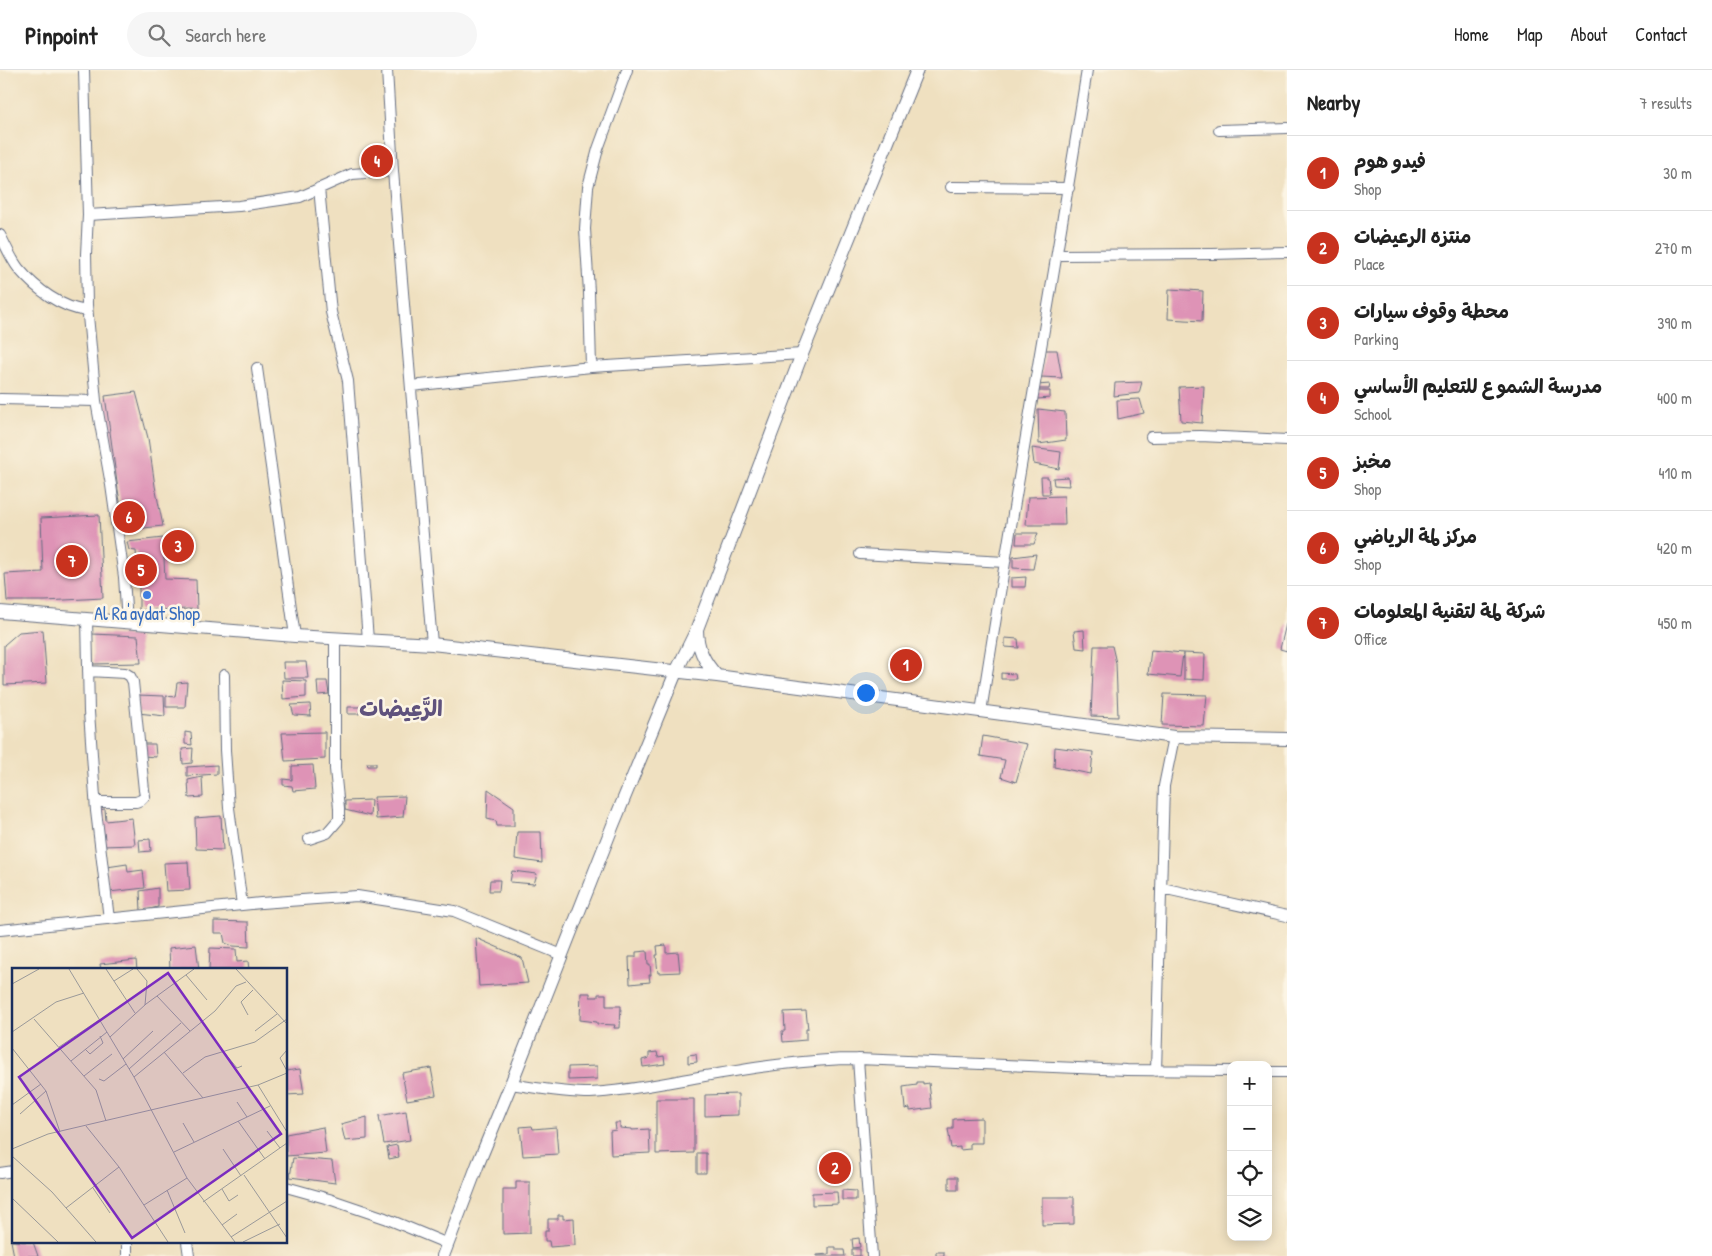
<!DOCTYPE html>
<html lang="en">
<head>
<meta charset="utf-8">
<style>
	:root { --surface:#fff; --page:#f6f6f6; --text:#222; --muted:#767676; --line:#e0e0e0; --accent:#c8321e }
	body { margin:0; font-family:"Patrick Hand","Playpen Sans Arabic",sans-serif; background:var(--page); color:var(--text) }
	.controls { position:absolute; right:15px; bottom:15px; display:grid; overflow:hidden; border-radius:10px; box-shadow:0 2px 12px #0003 }
	.controls button { width:45px; height:45px; display:grid; place-items:center; padding:0; border:0; border-bottom:1px solid var(--line); background:var(--surface); color:var(--text); font:25px sans-serif }
	.you { position:absolute; left:865px; top:622px; width:18px; height:18px; margin:-12px; border:4px solid #fff; border-radius:50%; background:#1a73e8; box-shadow:0 0 0 8px #1a73e833 }
	.badge { display:grid; place-items:center; width:32px; height:32px; border-radius:50%; background:var(--accent); color:#fff; font-size:16px; font-weight:700 }
	.pin { position:absolute; translate:-50% -50%; border:2px solid #fff; box-shadow:0 1px 5px #0006 }
	.list { margin:0; padding:0; list-style:none }
	h2 { display:flex; justify-content:space-between; align-items:center; height:65px; margin:0; padding:0 20px; font-size:21px }
	h2 small { font-size:16px; font-weight:400; color:var(--muted) }
	.list li { display:grid; grid-template-columns:32px 1fr auto; gap:15px; align-items:center; box-sizing:border-box; height:75px; padding:0 20px; border-top:1px solid var(--line) }
	.list b { display:block; font-size:19px; white-space:nowrap }
	.list p { margin:0; font-size:16px; white-space:nowrap; color:var(--muted) }
	.list em { font-size:16px; font-style:normal; color:var(--muted) }
	.icon { flex:none; width:28px; height:28px; fill:none; stroke:currentColor; stroke-width:2; stroke-linecap:round; stroke-linejoin:round }
	.map { position:relative; flex:none; width:1287px; height:1186px; overflow:hidden }
	header { display:flex; align-items:center; gap:30px; box-sizing:border-box; height:70px; padding:0 25px; background:var(--surface); border-bottom:1px solid var(--line) }
	header strong { font-size:24px }
	nav { display:flex; gap:28px; margin-inline-start:auto; font-size:18px }
	.search { width:350px; height:45px; background:var(--page); display:flex; align-items:center; gap:12px; box-sizing:border-box; padding:0 18px; border-radius:28px; color:var(--muted); font-size:19px }
	main { display:flex }
	aside { flex:1; background:var(--surface) }
	.map>svg:first-child { display:block }
	.building { fill:#de93b6 }
	.lines { fill:none; stroke-linecap:round; stroke-linejoin:round }
	.minor-casing { stroke:#656d80; stroke-width:12 }
	.tertiary-casing { stroke:#656d80; stroke-width:14 }
	.minor { stroke:#fff; stroke-width:10 }
	.tertiary { stroke:#fff; stroke-width:12 }
	.shop-dot { fill:#3f7fe0; stroke:#fcf5e5; stroke-width:2 }
	.labels { text-anchor:middle; stroke-width:5; stroke-linejoin:round; paint-order:stroke }
	.shop-label { font-size:18px; fill:#366cbe; stroke:#fcf5e5 }
	.district-label { font-size:22px; font-weight:bold; fill:#5f527d; stroke:#fcf5e5 }
	.inset-road { fill:none; stroke:#9a9999; stroke-width:1 }
	.view { fill:#7b2cbf; fill-opacity:0.15; stroke:#7b2cbf; stroke-width:2.5 }
	.inset-edge { fill:none; stroke:#1b2f5e; stroke-width:2.5 }
</style>
</head>
<body>
<header>
<strong>Pinpoint</strong>
<div class="search"><svg class="icon" aria-label="search" viewBox="0 0 24 24"><circle cx="10" cy="10" r="6"/><path d="M15 15l6 6"/></svg>Search here</div>
<nav><a>Home</a><a>Map</a><a>About</a><a>Contact</a></nav>
</header>
<main>
<div class="map">
<svg width="1287" height="1186" viewBox="0 0 1287 1186">
	<rect width="100%" height="100%" fill="#fcf5e5"/>
	<filter id="ink" filterUnits="userSpaceOnUse"><feTurbulence type="fractalNoise" baseFrequency=".02" numOctaves="2"/><feDisplacementMap in="SourceGraphic" scale="10" xChannelSelector="R" yChannelSelector="G"/><feConvolveMatrix kernelMatrix="1 2 1 2 8 2 1 2 1" color-interpolation-filters="sRGB"/></filter>
	<filter id="wash" filterUnits="userSpaceOnUse"><feTurbulence type="fractalNoise" baseFrequency=".0096" numOctaves="4" result="noise"/><feDisplacementMap in="SourceGraphic" scale="20" xChannelSelector="R" yChannelSelector="G"/><feGaussianBlur stdDeviation="1.12" result="paint"/><feColorMatrix in="noise" values="0 0 0 0 0 0 0 0 0 0 0 0 0 0 0 0 0 1.4 0 .05"/><feComposite in="paint" operator="in"/></filter>
	<g filter="url(#wash)">
		<rect width="100%" height="100%" fill="#efe0c0"/>
		<g id="blocks">
			<path class="building" d="M1169,219l34,2 -1,30 -34,-2z
				M1045,280h12l5,28 -21,-1z
				M1142,312l-3,11 -25,3 1,-13z
				M1050,314l-1,5h-11l-1,-4z
				M1204,316l-2,37 -21,-2 -2,-34z
				M1037,321h13v7l-12,1z
				M136,322l12,46 7,48 8,40 -38,4 -7,-40 -13,-94z
				M1140,329l4,14 -26,6 -1,-19z
				M1038,339l27,3 1,28 -27,4z
				M1032,378l29,4 -2,17 -25,-5z
				M1041,407h7l2,17h-8z
				M1068,407l1,9 -15,-1 -1,-7z
				M1064,426l1,29h-39l2,-28z
				M99,445l4,83 -58,3h-38l-2,-27 38,-2 -2,-54z
				M1017,463h21l-4,11h-18z
				M163,468l2,41 31,1 1,29 -58,1v-29l-3,-30 -7,-1 -2,-8z
				M1036,484l-3,15 -20,-1v-11z
				M1026,507l-1,10h-14v-9z
				M1286,554h1v27l-7,-2z
				M43,560l4,53 -43,2v-40l15,-13z
				M1084,560l1,19 -9,-1 -2,-17z
				M92,564l46,2 3,27 -48,1z
				M1005,568l13,1 1,9 -14,-1z
				M1094,576h18l4,17 2,54 -27,-1z
				M1151,580l32,3 -3,24 -32,-3z
				M1184,583l21,1 -1,26 -20,-1z
				M283,592h23l2,16h-24z
				M1001,603l14,1 1,5h-15z
				M282,610l24,1v16l-23,2z
				M317,611h10l2,13 -11,1z
				M187,612l-2,25h-19v-11l9,1 2,-14z
				M1164,624l43,1 -3,31 -42,-1z
				M137,625l27,1 1,20 -27,-3z
				M310,634l1,12 -17,-1 -3,-10z
				M348,637h12l-1,7h-11z
				M185,662l6,1 1,12 -7,-1z
				M325,662v27l-40,2 -3,-28z
				M983,666l44,8 -11,38 -15,-5 4,-17 -25,-4z
				M143,674h12l1,13 -13,-1z
				M1055,677l38,5 -2,22 -37,-7z
				M193,678l-1,15 -9,1 -1,-15z
				M367,693h9v3h-8z
				M217,695v9l-30,2v-9z
				M313,695l2,24 -22,2 -1,-5 -9,-1v-6l9,1v-14z
				M202,707l1,20 -14,1 -1,-18z
				M488,719l26,18v19h-17l-1,-5 -9,-2z
				M405,726l-2,21 -27,2 -2,-22z
				M371,730l-1,16 -25,-6v-9z
				M105,739l1,12 26,-3 3,27 -33,1 -4,-36z
				M221,746l2,34 -27,-1 -1,-31z
				M517,762h24l1,31 -27,-4z
				M150,769l1,12 -11,1 -1,-12z
				M188,792l2,28 -24,1 -2,-28z
				M127,794l1,8 15,-2 2,18 -36,4 -2,-25z
				M512,801l25,3 -3,10 -24,-2z
				M490,810h10l-1,11h-10z
				M158,818v19l-17,4 -1,-20z
				M214,851l34,1 1,25 -16,-1 -8,-3 -2,-10h-9z
				M476,868l46,20 6,25 -49,3z
				M196,875l3,25h-29l-1,-22z
				M666,875v8l12,-1 2,20 -22,1 -2,-18h2l-1,-9z
				M210,878l26,1 1,13 11,-1 1,9h-40z
				M647,881l1,13h2l1,11h-2l1,7 -20,2 -1,-27h7v-5z
				M136,890l1,10h-36l-1,-6z
				M581,923h9v4h8v-3h8v12h15l-1,22h-6l1,-3 -18,-1v-2l-17,-2z
				M806,941l2,18h-2v11l-23,2 -1,-11h3l-1,-19z
				M657,982l1,5 6,-1 1,8 -22,3 -1,-7 7,-2v-5z
				M696,984l1,8 -9,1v-8z
				M597,996v13l-29,1v-13z
				M431,998l5,27 -29,5 -5,-27z
				M300,999l4,25 -18,1v-24z
				M917,1012h6v2l6,-1 3,25 -22,3v-3l-5,1 -2,-22 14,-2z
				M738,1024v21l-33,1v-21z
				M656,1029h38v54l-38,1z
				M406,1041l4,29 -26,4 -5,-28z
				M367,1047v22l-22,2 -4,-17z
				M982,1048v25h-12v6l-10,1v-3l-9,1 -3,-19h5v-10z
				M615,1053h5v5l12,1v1l17,-1 1,24 -39,2 -1,-24 6,-1z
				M532,1056l1,3 23,-2 2,27 -35,2 -3,-29z
				M323,1057l3,26 -40,3v-22z
				M397,1075l2,12 -10,2 -2,-12z
				M697,1083h9v20h-9z
				M293,1088l39,3 3,22 -45,-6z
				M949,1107h9v13h-9z
				M516,1112h14v51l-27,1v-45h13z
				M842,1120l14,1v9h-14z
				M837,1122l1,12 -26,1v-12z
				M1042,1127h32v27l-32,1z
				M558,1145h5v4l11,-1 1,27 -25,2 -1,-6h-4v-10h3v-12h10z
				M859,1168l1,9 -7,1 -1,-9z
				M11,1171l22,1 5,14h-24z
				M829,1177h7v3h8l1,6h-28v-1l12,-1z
				M852,1179h8v7h-8z
				M936,1182h8v4h-8z"/>
		</g>
	</g>
	<g filter="url(#ink)">
		<use href="#blocks" fill-opacity="0" stroke="#656d80" stroke-width="1"/>
		<g class="lines">
			<defs>
				<path id="minor" d="M84,0l4,145 -2,39 1,51 9,96 15,84 13,92 3,46
					M387,0l6,101 39,473
					M1219,60l68,-2
					M951,117l118,1
					M319,118l12,124 17,69 20,259
					M88,145l151,-9 41,-6 20,-3 52,-23 41,-3
					M0,165c6,11 11,24 19,34 17,20 42,39 68,42
					M1058,185l154,-1 75,-2
					M591,297l-2,-75 -4,-63 3,-42 10,-38 29,-79
					M257,298l38,268
					M411,316l180,-19 211,-13
					M0,329l96,2
					M1151,367l49,-1 87,4
					M860,484l145,8
					M87,549l2,93 7,99 13,108
					M88,601l37,2 5,3 3,6 11,108 1,6 -4,4 -5,2h-40
					M224,605l1,75 4,58 13,97
					M981,642c33,-214 72,-428 106,-642
					M309,769l18,-6 12,-14v-11l-4,-39v-131
					M1162,818l125,28
					M0,860l261,-27 96,-7 97,15 108,44
					M858,989l269,11 104,1
					M1156,1001l8,-285 10,-49
					M1268,1002h19
					M511,1014c26,4 53,9 79,9 37,-2 74,-10 109,-16 53,-9 106,-18 159,-18l14,197
					M0,1103l14,-2
					M286,1117l43,12 56,19 63,26
					M127,1172v14
					M187,1172l2,14"/>
				<path id="tertiary" d="M0,542l295,24 137,8 285,32 457,61 113,2
					M697,559c0,19 7,33 20,47
					M443,1186l35,-92 33,-80 102,-259 63,-153 21,-43 105,-275 115,-284"/>
			</defs>
			<use href="#minor" class="minor-casing"/>
			<use href="#tertiary" class="tertiary-casing"/>
			<use href="#minor" class="minor"/>
			<use href="#tertiary" class="tertiary"/>
		</g>
	</g>
	<circle class="shop-dot" cx="147" cy="525" r="5"/>
	<g class="labels">
		<g class="shop-label">
			<text x="147" y="550">Al Ra'aydat Shop</text>
		</g>
		<g class="district-label">
			<text x="401" y="646">الرَّعِيضات</text>
		</g>
	</g>
	<g transform="translate(12 898)">
		<rect width="275" height="275" fill="#efe0c0"/>
		<path class="inset-road" d="M57,1l65,108 53,101 48,64M94,1l29,44M125,1l10,12 -2,24M224,1l51,55M174,7l21,25M102,13l19,-12M0,16l27,-15M145,28l33,35M236,47l-7,-13 12,-12M22,51l62,71 10,31M243,63l22,-17M0,64l44,-30 28,-9M98,69l36,-33 48,-35M47,79l40,-27M0,80l34,43 14,41M73,81l5,5 13,-11 -3,-7M275,82l-7,8 7,13M211,83l14,17 5,-2M152,84l39,46M111,91l30,-28M59,93l36,-29M117,101l52,-46M171,105l22,-16 50,-15 32,-23M72,108l28,-22M122,109l81,-66 21,-25 10,-4M87,111l5,2 22,-17M246,117l29,47M225,134l10,15M0,137l29,-21M8,146l26,-23M226,153l27,38M171,155l11,19M255,163l13,17M0,181l36,-15 210,-49 29,-12M211,181l18,27M162,184l96,-46M0,188l40,36 44,50M107,199l49,75M232,207l43,63M81,220l17,25M210,221l7,12 9,-6M155,222l18,43M0,230l46,44M191,234l84,-59M132,237l43,-27M54,240l53,-41 -33,-41M210,257l15,-11M219,269l56,-36M231,274l37,-18"/>
		<path class="view" d="M156,5l113,161 -149,104 -113,-161z"/>
		<rect width="275" height="275" class="inset-edge"/>
	</g>
</svg>
<div class="controls">
<button>+</button>
<button>−</button>
<button><svg class="icon" aria-label="locate" viewBox="0 0 24 24"><circle cx="12" cy="12" r="6"/><path d="M12 2v4M12 18v4M2 12h4M18 12h4"/></svg></button>
<button><svg class="icon" aria-label="layers" viewBox="0 0 24 24"><path d="M12 4l9 5-9 5-9-5zM3 14l9 5 9-5"/></svg></button>
</div>
<div class="you"></div>
<div class="pin badge" style="left:906px;top:595px">1</div>
<div class="pin badge" style="left:835px;top:1098px">2</div>
<div class="pin badge" style="left:178px;top:476px">3</div>
<div class="pin badge" style="left:377px;top:91px">4</div>
<div class="pin badge" style="left:141px;top:500px">5</div>
<div class="pin badge" style="left:129px;top:447px">6</div>
<div class="pin badge" style="left:72px;top:491px">7</div>
</div>
<aside>
<h2>Nearby<small>7 results</small></h2>
<ul class="list">
<li><span class="badge">1</span><div><b>فيدو هوم</b><p>Shop</p></div><em>30 m</em></li>
<li><span class="badge">2</span><div><b>منتزه الرعيضات</b><p>Place</p></div><em>270 m</em></li>
<li><span class="badge">3</span><div><b>محطة وقوف سيارات</b><p>Parking</p></div><em>390 m</em></li>
<li><span class="badge">4</span><div><b>مدرسة الشموع للتعليم الأساسي</b><p>School</p></div><em>400 m</em></li>
<li><span class="badge">5</span><div><b>مخبز</b><p>Shop</p></div><em>410 m</em></li>
<li><span class="badge">6</span><div><b>مركز لمة الرياضي</b><p>Shop</p></div><em>420 m</em></li>
<li><span class="badge">7</span><div><b>شركة لمة لتقنية المعلومات</b><p>Office</p></div><em>450 m</em></li>
</ul>
</aside>
</main>
</body>
</html>
